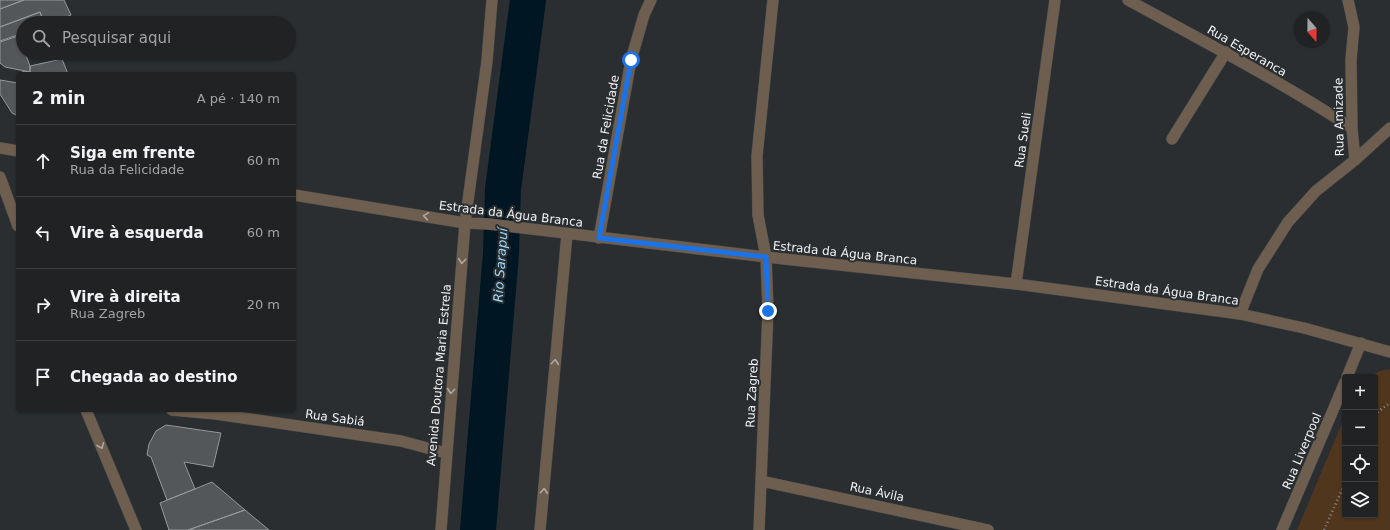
<!DOCTYPE html>
<html lang="pt">
<head>
<meta charset="utf-8">
<style>
	:root { --surface:#202224; --page:#2d2f31; --text:#f1f3f6; --muted:#a2a4a6; --line:#3d3f41 }
	body { margin:0; font-family:"DejaVu Sans",sans-serif; background:var(--page); color:var(--text) }
	.controls { position:absolute; right:12px; bottom:12px; display:grid; overflow:hidden; border-radius:4px; box-shadow:0 1px 3px #0004 }
	.controls button { width:36px; height:36px; display:grid; place-items:center; padding:0; border:0; border-bottom:1px solid var(--line); background:var(--surface); color:var(--text); font:20px sans-serif }
	.compass { position:absolute; left:1294px; top:12px; width:36px; height:36px; border-radius:50%; background:var(--surface); box-shadow:0 1px 3px #0004; rotate:160deg }
	.stop { position:absolute; width:12px; height:12px; margin:-9px; border:3px solid #1a73e8; border-radius:50%; background:#fff }
	.stop.end { background:#1a73e8; border-color:#fff; box-shadow:0 1px 4px #0008 }
	.list { margin:0; padding:0; list-style:none }
	h2 { display:flex; justify-content:space-between; align-items:center; height:52px; margin:0; padding:0 16px; font-size:17px }
	h2 small { font-size:13px; font-weight:400; color:var(--muted) }
	.list li { display:grid; grid-template-columns:26px 1fr auto; gap:12px; align-items:center; box-sizing:border-box; height:72px; padding:0 16px; border-top:1px solid var(--line) }
	.list b { display:block; font-size:15px; white-space:nowrap }
	.list p { margin:0; font-size:13px; white-space:nowrap; color:var(--muted) }
	.list em { font-size:13px; font-style:normal; color:var(--muted) }
	.icon { flex:none; width:22px; height:22px; fill:none; stroke:currentColor; stroke-width:2; stroke-linecap:round; stroke-linejoin:round }
	.map { position:relative; flex:none; width:1390px; height:530px; overflow:hidden }
	.search { position:absolute; background:var(--surface); box-shadow:0 1px 3px #0004; left:16px; top:16px; width:280px; height:44px; display:flex; align-items:center; gap:10px; box-sizing:border-box; padding:0 14px; border-radius:22px; color:var(--muted); font-size:15px }
	.panel { position:absolute; background:var(--surface); box-shadow:0 1px 3px #0004; left:16px; top:72px; width:280px; height:340px; border-radius:4px }
	.map>svg:first-child { display:block }
	.green { fill:#4f361d }
	.lines { fill:none; stroke-linecap:round; stroke-linejoin:round }
	.river { stroke:#001623; stroke-width:36 }
	.building { fill:#54575a; stroke:#95999b }
	.minor-casing { stroke:#46494b; stroke-width:12 }
	.tertiary-casing { stroke:#46494b; stroke-width:12 }
	.path { stroke:#8b8e90; stroke-width:2.5; stroke-dasharray:1 3; stroke-linecap:butt }
	.minor { stroke:#6e5e4f; stroke-width:11 }
	.tertiary { stroke:#6e5e4f; stroke-width:11 }
	.oneway { stroke:#afa8a2 }
	.route { stroke:#1a73e8; stroke-width:5 }
	.labels { text-anchor:middle; stroke-width:4; stroke-linejoin:round; paint-order:stroke }
	.street-label { font-size:12px; fill:#f0f2f4; stroke:#2a2e30 }
	.water-label { font-size:13px; font-style:italic; fill:#9bd7fa; stroke:#2a2e30 }
</style>
</head>
<body>
<div class="map">
<svg width="1390" height="530" viewBox="0 0 1390 530">
	<rect width="100%" height="100%" fill="#2a2e30"/>
	<path class="green" d="M1390,369v161h-93l48,-114v99h30v-138h-8l13,-6z"/>
	<g class="lines">
		<path class="river" d="M478,530l23,-277 2,-64 25,-189"/>
	</g>
	<path class="building" d="M0,0h24l-24,9z
		M24,0h40l7,15 -19,8h-8l-4,-11 -40,15v-18z
		M40,12l4,11h-21v10l-23,8v-14z
		M18,36l5,13v4h2l5,13v6l-25,-5 -5,-4v-21z
		M62,59l6,15h-46l1,-3 7,1v-6z
		M0,80l18,3v33l-6,-3 -12,-19z
		M166,425l55,8 -8,34 -29,-5 11,27 -28,11 -16,-43 -4,-2 2,-11 7,-13z
		M212,482l33,28 -57,20h-19l-9,-27z
		M245,510l24,20h-81z"/>
	<g class="lines">
		<defs>
			<path id="minor" d="M1128,0c75,41 152,81 224,128
				M1172,139l54,-87
				M1355,160l35,-32
				M599,238l32,-178 13,-45 7,-15
				M1016,284l39,-284
				M1240,314l18,-45 30,-47 28,-31 39,-31 -3,-32 -1,-68 3,-33 -6,-27
				M1347,377l14,-34
				M172,410l44,4 185,27 45,12
				M761,481l227,49
				M759,530l9,-219 -2,-54 -8,-42 -1,-59 16,-156
				M1282,530l63,-148"/>
			<path id="tertiary" d="M0,148l18,3
				M0,177l18,49
				M294,195l171,28 24,1 277,33 250,27 224,30 64,14 86,24
				M86,410l50,120
				M441,530l24,-307 22,-162 5,-61
				M540,530l27,-296"/>
		</defs>
		<use href="#minor" class="minor-casing"/>
		<use href="#tertiary" class="tertiary-casing"/>
		<path class="path" d="M1375,415l1,-2 14,-10
			M1324,530l21,-47"/>
		<use href="#minor" class="minor"/>
		<use href="#tertiary" class="tertiary"/>
	</g>
	<defs><path id="oneway-chevron" d="M-2-3.5L2.5 0L-2 3.5" fill="none" stroke-width="1.6" stroke-linecap="round" stroke-linejoin="round"/></defs>
	<g class="oneway">
		<use href="#oneway-chevron" transform="translate(426 216) rotate(-171)"/>
		<use href="#oneway-chevron" transform="translate(462 261) rotate(95)"/>
		<use href="#oneway-chevron" transform="translate(555 362) rotate(-85)"/>
		<use href="#oneway-chevron" transform="translate(451 391) rotate(95)"/>
		<use href="#oneway-chevron" transform="translate(101 446) rotate(68)"/>
		<use href="#oneway-chevron" transform="translate(544 491) rotate(-85)"/>
	</g>
	<g class="lines">
		<path class="route" d="M631,60l-32,178 167,19 2,54"/>
	</g>
	<g class="labels">
		<g class="street-label">
			<text transform="translate(1247 51) rotate(30)" y="4">Rua Esperanca</text>
			<text transform="translate(1339 117) rotate(-91)" y="4">Rua Amizade</text>
			<text transform="translate(606 127) rotate(-80)" y="4">Rua da Felicidade</text>
			<text transform="translate(1023 140) rotate(-82)" y="4">Rua Sueli</text>
			<text transform="translate(511 214) rotate(7)" y="4">Estrada da Água Branca</text>
			<text transform="translate(845 253) rotate(6)" y="4">Estrada da Água Branca</text>
			<text transform="translate(1167 291) rotate(8)" y="4">Estrada da Água Branca</text>
			<text transform="translate(439 375) rotate(-85)" y="4">Avenida Doutora Maria Estrela</text>
			<text transform="translate(752 393) rotate(-87)" y="4">Rua Zagreb</text>
			<text transform="translate(335 418) rotate(8)" y="4">Rua Sabiá</text>
			<text transform="translate(1302 451) rotate(-67)" y="4">Rua Liverpool</text>
			<text transform="translate(877 492) rotate(12)" y="4">Rua Ávila</text>
		</g>
		<g class="water-label">
			<text transform="translate(500 265) rotate(-86)" y="5">Rio Sarapuí</text>
		</g>
	</g>
</svg>
<div class="controls">
<button>+</button>
<button>−</button>
<button><svg class="icon" aria-label="locate" viewBox="0 0 24 24"><circle cx="12" cy="12" r="6"/><path d="M12 2v4M12 18v4M2 12h4M18 12h4"/></svg></button>
<button><svg class="icon" aria-label="layers" viewBox="0 0 24 24"><path d="M12 4l9 5-9 5-9-5zM3 14l9 5 9-5"/></svg></button>
</div>
<svg class="compass" viewBox="-18 -18 36 36"><path d="M0-13l5 13h-10z" fill="#e53935"/><path d="M0 13l5-13h-10z" fill="#a2a4a6"/></svg>
<div class="stop" style="left:631px;top:60px"></div>
<div class="stop end" style="left:768px;top:311px"></div>
<div class="search"><svg class="icon" aria-label="search" viewBox="0 0 24 24"><circle cx="10" cy="10" r="6"/><path d="M15 15l6 6"/></svg>Pesquisar aqui</div>
<section class="panel">
<h2>2 min<small>A pé · 140 m</small></h2>
<ul class="list">
<li><svg class="icon" aria-label="ahead" viewBox="0 0 24 24"><path d="M12 20V5M6 11l6-6 6 6"/></svg><div><b>Siga em frente</b><p>Rua da Felicidade</p></div><em>60 m</em></li>
<li><svg class="icon" aria-label="left" viewBox="0 0 24 24"><path d="M17 20v-9H6M10 6l-5 5 5 5"/></svg><div><b>Vire à esquerda</b></div><em>60 m</em></li>
<li><svg class="icon" aria-label="right" viewBox="0 0 24 24"><path d="M7 20v-9h11M14 6l5 5-5 5"/></svg><div><b>Vire à direita</b><p>Rua Zagreb</p></div><em>20 m</em></li>
<li><svg class="icon" aria-label="arrive" viewBox="0 0 24 24"><path d="M6 21V4h12l-3 4 3 4H6"/></svg><div><b>Chegada ao destino</b></div></li>
</ul>
</section>
</div>
</body>
</html>
